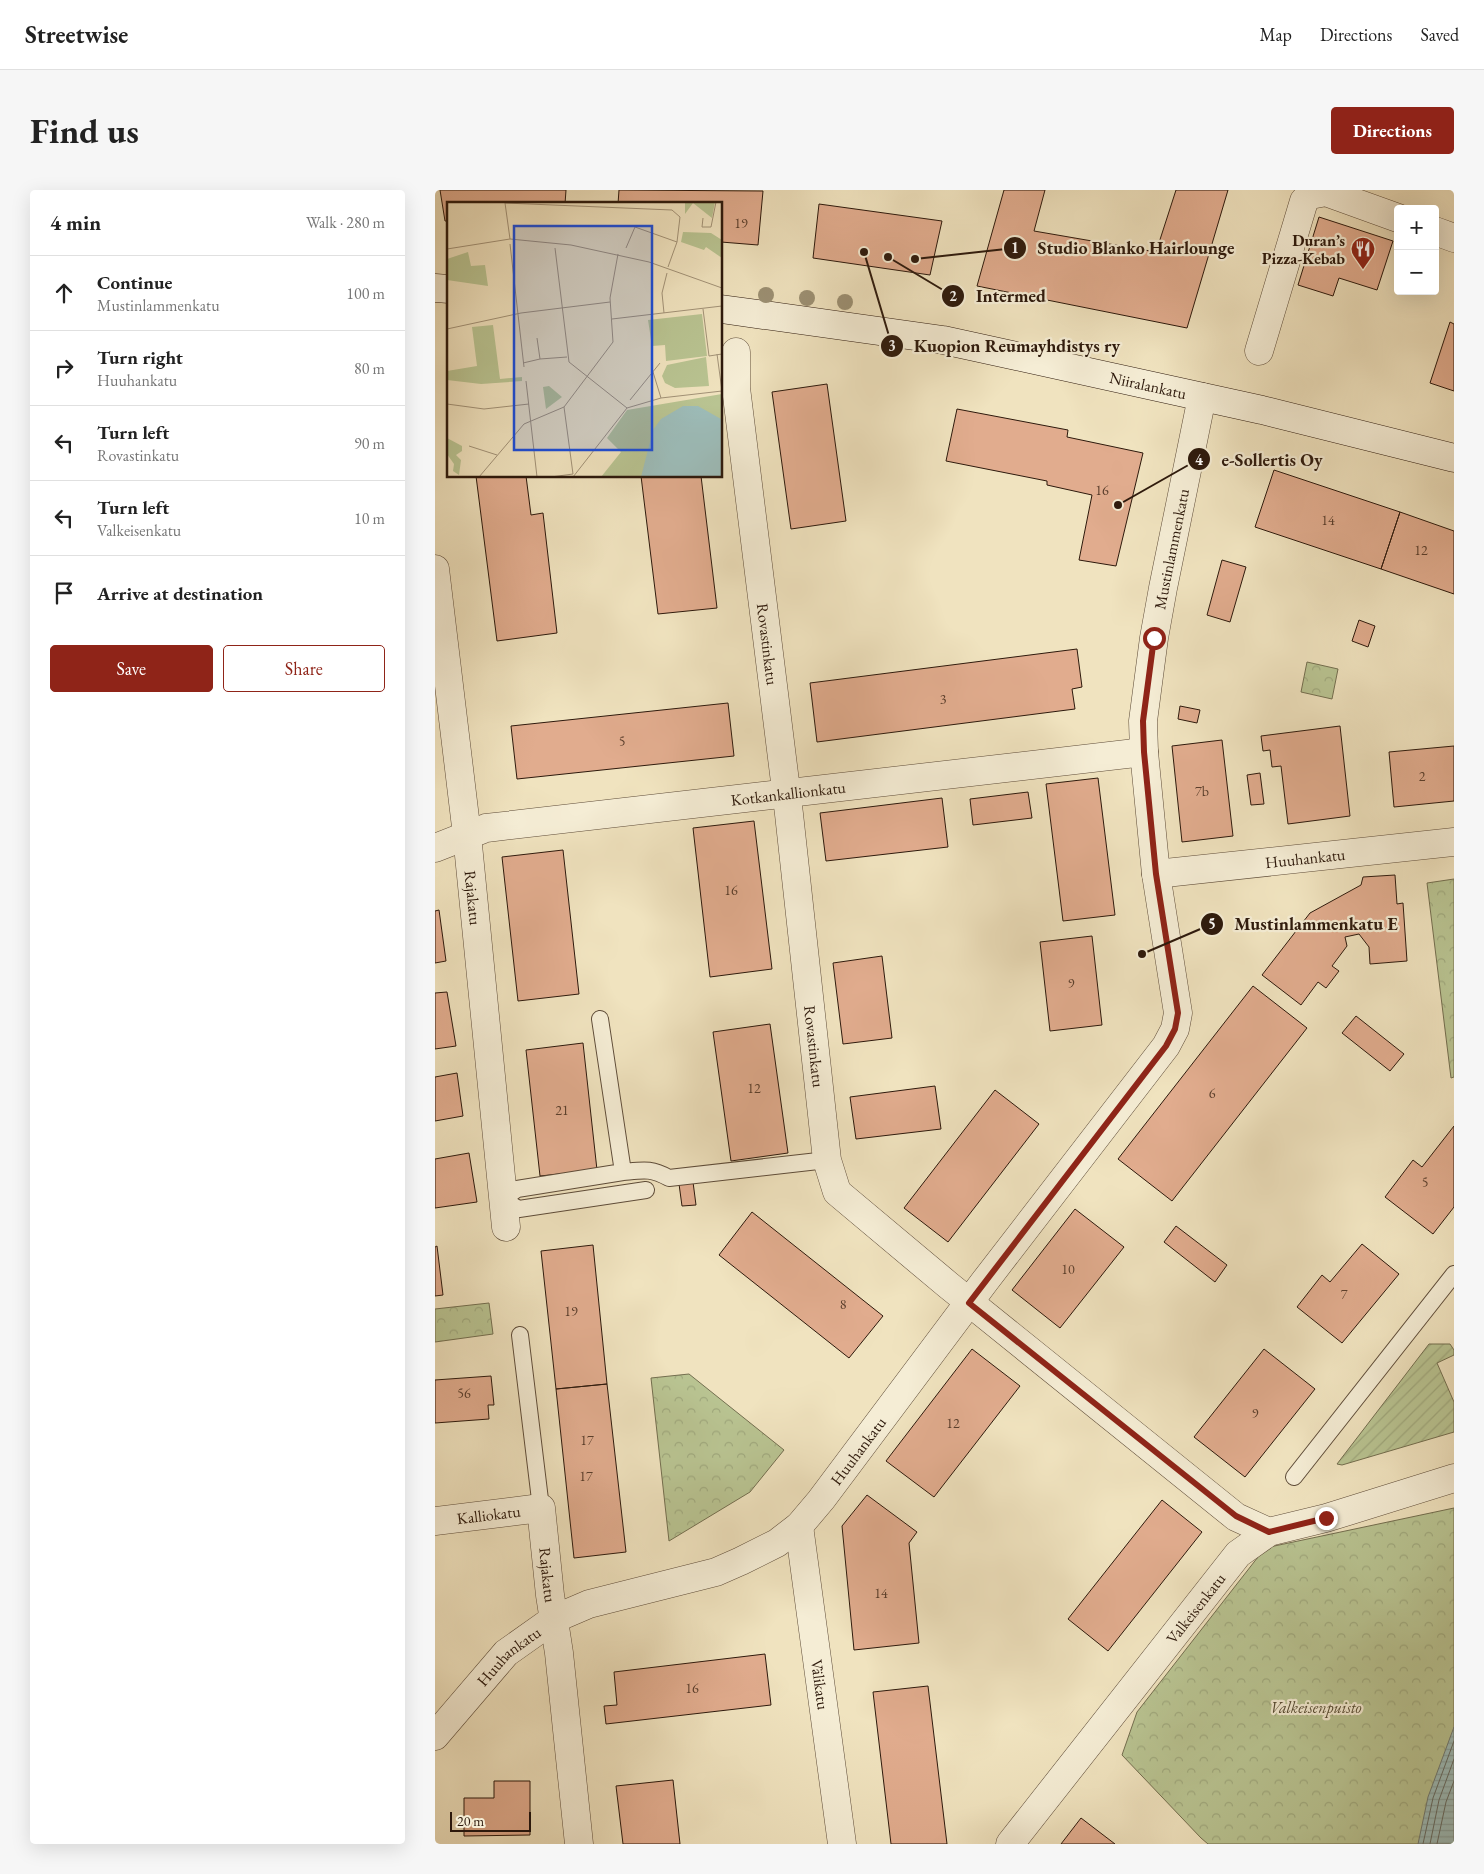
<!DOCTYPE html>
<html lang="en">
<head>
<meta charset="utf-8">
<style>
	:root { --surface:#fff; --page:#f6f6f6; --text:#222; --muted:#767676; --line:#e0e0e0; --accent:#8f2418 }
	body { margin:0; font-family:"EB Garamond",serif; background:var(--page); color:var(--text) }
	.controls { position:absolute; right:15px; top:15px; display:grid; overflow:hidden; border-radius:5px; box-shadow:0 5px 20px #0002 }
	.controls button { width:45px; height:45px; display:grid; place-items:center; padding:0; border:0; border-bottom:1px solid var(--line); background:var(--surface); color:var(--text); font:25px sans-serif }
	.scale { position:absolute; left:15px; bottom:12px; width:81px; box-sizing:border-box; padding-left:5px; border:2px solid #2d190c; border-top:0; font-size:14px; line-height:18px; white-space:nowrap; color:#2d190c; -webkit-text-stroke:4px #f5edd5; paint-order:stroke }
	.stop { position:absolute; width:15px; height:15px; margin:-11px; border:4px solid #8f2418; border-radius:50%; background:#fff }
	.stop.end { background:#8f2418; border-color:#fff; box-shadow:0 1px 5px #0008 }
	.list { margin:0; padding:0; list-style:none }
	h2 { display:flex; justify-content:space-between; align-items:center; height:65px; margin:0; padding:0 20px; font-size:21px }
	h2 small { font-size:16px; font-weight:400; color:var(--muted) }
	.list li { display:grid; grid-template-columns:32px 1fr auto; gap:15px; align-items:center; box-sizing:border-box; height:75px; padding:0 20px; border-top:1px solid var(--line) }
	.list b { display:block; font-size:19px; white-space:nowrap }
	.list p { margin:0; font-size:16px; white-space:nowrap; color:var(--muted) }
	.list em { font-size:16px; font-style:normal; color:var(--muted) }
	.actions { display:flex; gap:10px; padding:15px 20px }
	.actions a { flex:1; padding:11px 0; border:1px solid var(--accent); border-radius:5px; text-align:center; font-size:18px; color:var(--accent) }
	.actions .main { background:var(--accent); color:#fff }
	.icon { flex:none; width:28px; height:28px; fill:none; stroke:currentColor; stroke-width:2; stroke-linecap:round; stroke-linejoin:round }
	.map { position:relative; flex:none; width:1019px; height:1654px; overflow:hidden; border-radius:5px }
	header { display:flex; align-items:center; gap:30px; box-sizing:border-box; height:70px; padding:0 25px; background:var(--surface); border-bottom:1px solid var(--line) }
	header strong { font-size:24px }
	nav { display:flex; gap:28px; margin-inline-start:auto; font-size:18px }
	.intro { display:flex; align-items:center; justify-content:space-between; box-sizing:border-box; height:120px; padding:0 30px }
	h1 { margin:0; font-size:35px }
	.button { padding:12px 22px; border-radius:5px; background:var(--accent); color:#fff; font-size:18px; font-weight:700 }
	main { display:flex; gap:30px; padding:0 30px }
	aside { flex:1; background:var(--surface); border-radius:5px; box-shadow:0 5px 20px #0002 }
	.map>svg:first-child { display:block }
	.forest { fill:url(#forest-crowns); stroke:#736e4f }
	.garden { fill:url(#garden-furrows); stroke:#736e4f }
	.water { fill:url(#water-rules); stroke:#707b74 }
	.lines { fill:none; stroke-linecap:round; stroke-linejoin:round }
	.shore { stroke:#656b63; stroke-width:1 }
	.building { fill:#e1ac8e; stroke:#2d190c }
	.service-casing { stroke:#5e4c39; stroke-width:18 }
	.minor-casing { stroke:#5e4c39; stroke-width:29 }
	.tertiary-casing { stroke:#5e4c39; stroke-width:29 }
	.secondary-casing { stroke:#2d190c; stroke-width:29 }
	.service { stroke:#f5edd5; stroke-width:16 }
	.minor { stroke:#f5edd5; stroke-width:28 }
	.tertiary { stroke:#f5edd5; stroke-width:28 }
	.secondary { stroke:#f5edd5; stroke-width:28 }
	.tree { fill:#9c9073 }
	.route { stroke:#8f2418; stroke-width:6 }
	.labels { text-anchor:middle; stroke-width:4.5; stroke-linejoin:round; paint-order:stroke }
	.number-label { font-size:14px; fill:#5a3e2c }
	.poi-label { font-size:16px; font-weight:bold; fill:#2d190c; stroke:#f5edd5; text-anchor:end }
	.street-label { font-size:16px; fill:#2d190c; stroke:#f5edd5 }
	.park-label { font-size:16px; font-style:italic; fill:#574c34; stroke:#f5edd5 }
	.inset-road { fill:none; stroke:#a29277; stroke-width:1 }
	.view { fill:#1d4ed8; fill-opacity:0.15; stroke:#1d4ed8; stroke-width:2.5 }
	.inset-edge { fill:none; stroke:#2d190c; stroke-width:2.5 }
	.leader { fill:none; stroke:#2d190c; stroke-width:2 }
	.callout-dot { fill:#2d190c; stroke:#f5edd5; stroke-width:2 }
	.mark-label { font-size:15px; text-anchor:middle; font-weight:bold; fill:#fff }
	.callout-label { font-size:18px; text-anchor:middle; font-weight:bold; fill:#2d190c; stroke:#f5edd5; stroke-width:4.5; stroke-linejoin:round; paint-order:stroke }
</style>
</head>
<body>
<header>
<strong>Streetwise</strong>
<nav><a>Map</a><a>Directions</a><a>Saved</a></nav>
</header>
<div class="intro"><h1>Find us</h1><a class="button">Directions</a></div>
<main>
<aside>
<h2>4 min<small>Walk · 280 m</small></h2>
<ul class="list">
<li><svg class="icon" aria-label="ahead" viewBox="0 0 24 24"><path d="M12 20V5M6 11l6-6 6 6"/></svg><div><b>Continue</b><p>Mustinlammenkatu</p></div><em>100 m</em></li>
<li><svg class="icon" aria-label="right" viewBox="0 0 24 24"><path d="M7 20v-9h11M14 6l5 5-5 5"/></svg><div><b>Turn right</b><p>Huuhankatu</p></div><em>80 m</em></li>
<li><svg class="icon" aria-label="left" viewBox="0 0 24 24"><path d="M17 20v-9H6M10 6l-5 5 5 5"/></svg><div><b>Turn left</b><p>Rovastinkatu</p></div><em>90 m</em></li>
<li><svg class="icon" aria-label="left" viewBox="0 0 24 24"><path d="M17 20v-9H6M10 6l-5 5 5 5"/></svg><div><b>Turn left</b><p>Valkeisenkatu</p></div><em>10 m</em></li>
<li><svg class="icon" aria-label="arrive" viewBox="0 0 24 24"><path d="M6 21V4h12l-3 4 3 4H6"/></svg><div><b>Arrive at destination</b></div></li>
</ul>
<div class="actions"><a class="main">Save</a><a>Share</a></div>
</aside>
<div class="map">
<svg width="1019" height="1654" viewBox="0 0 1019 1654">
	<defs>
		<pattern id="forest-crowns" width="20" height="18" patternUnits="userSpaceOnUse" patternTransform="scale(1.25)"><rect width="20" height="18" fill="#b9c492"/><path d="M2 6a3 3 0 1 1 6 0M12 15a3 3 0 1 1 6 0" fill="none" stroke="#9fa87d"/></pattern>
		<pattern id="garden-furrows" width="10" height="10" patternUnits="userSpaceOnUse" patternTransform="scale(1.25)"><rect width="10" height="10" fill="#b9c492"/><path d="M-1 1l2-2M0 10L10 0M9 11l2-2" fill="none" stroke="#9fa87d"/></pattern>
		<pattern id="water-rules" width="6" height="5" patternUnits="userSpaceOnUse" patternTransform="scale(1.25)"><rect width="6" height="5" fill="#9dbdba"/><path d="M0 2.5h6" fill="none" stroke="#88a29f"/></pattern>
	</defs>
	<rect width="100%" height="100%" fill="#f0e3bf"/>
	<filter id="stains"><feTurbulence type="fractalNoise" baseFrequency=".004" numOctaves="4"/><feColorMatrix values="0 0 0 0 .2 0 0 0 0 .09 0 0 0 0 .02 0 0 0 .5 -.17"/></filter>
	<radialGradient id="worn" r=".72"><stop offset=".6" stop-color="#630" stop-opacity="0"/><stop offset="1" stop-color="#630" stop-opacity=".3"/></radialGradient>
	<path class="forest" d="M872,472l31,7 -6,30 -31,-7z
		M1019,689v198l-3,1 -24,-195z
		M54,1113l4,31 -58,8v-33z
		M254,1184l95,76 -34,42 -81,49 -18,-163z
		M1019,1318v336h-246l-7,-6 -79,-83 15,-43 128,-164z"/>
	<path class="garden" d="M994,1154h21l4,6v5l-17,8 17,39v30l-112,33 -5,-1z"/>
	<path class="water" d="M1019,1537v117h-36l10,-47z"/>
	<g class="lines">
		<path class="shore" d="M988,1654l10,-46 21,-57
			M995,1654l9,-44 15,-41
			M1002,1654l9,-42 8,-21"/>
	</g>
	<path class="building" d="M5,0h126l-1,14h-116v17h-4z
		M184,0l144,1 -5,54 -37,-3v-38h-103z
		M569,0h41l-11,41 122,21 20,-62h52l-41,138 -210,-42z
		M384,14l123,17 -12,54 -117,-17z
		M884,27l74,24 -16,49 -38,-12 -6,18 -35,-11z
		M1015,132l4,2v67l-24,-8z
		M392,194l19,137 -55,8 -19,-137z
		M522,219l111,21 -1,7 76,16 -27,113 -37,-6 13,-65 -45,-10v-4l-101,-20z
		M839,280l126,42 -19,57 -126,-42z
		M41,286h50l5,39 12,-2 14,120 -60,8z
		M206,286h60l16,132 -59,6z
		M965,322l54,19v63l-73,-25z
		M787,370l24,7 -16,55 -23,-7z
		M924,430l16,6 -7,21 -16,-6z
		M642,459l5,38 -10,2 3,20 -258,33 -7,-59z
		M293,513l6,53 -217,23 -6,-53z
		M745,516l20,4 -3,13 -19,-4z
		M905,536l10,90 -62,8 -7,-58 -9,1 -2,-17 -7,1 -2,-15z
		M787,550l11,96 -51,6 -10,-96z
		M1019,556v55l-60,6 -5,-55z
		M825,583l4,31 -13,1 -4,-30z
		M663,588l17,137 -52,6 -17,-137z
		M593,602l4,26 -59,7 -3,-26z
		M507,608l6,49 -122,14 -6,-48z
		M319,631l18,148 -62,8 -17,-149z
		M128,660l16,144 -61,7 -16,-144z
		M960,685l2,29 6,-1 4,58 -37,3 -1,-17 -10,-13 -14,3 2,9 -15,20 7,5 -13,17 -8,-6 -17,23 -39,-30 48,-62 51,-28 2,-8z
		M4,720l7,51 -11,2v-52z
		M657,746l10,89 -52,6 -10,-89z
		M447,766l10,82 -49,6 -10,-81z
		M818,796l54,42 -135,173 -54,-42z
		M12,802l9,54 -21,3v-56z
		M921,826l48,38 -14,17 -48,-38z
		M335,834l18,129 -57,8 -18,-129z
		M148,853l14,127 -57,6 -14,-126z
		M22,883l6,43 -28,5v-44z
		M500,896l6,43 -85,10 -6,-42z
		M560,900l44,34 -91,118 -44,-34z
		M1019,936v81l-21,27 -48,-37 28,-37 9,7z
		M34,963l8,49 -42,6v-49z
		M258,992l3,23 -14,1 -3,-22z
		M640,1019l49,38 -64,81 -48,-38z
		M317,1022l131,104 -34,42 -130,-103z
		M741,1036l51,39 -12,17 -51,-40z
		M927,1054l37,30 -57,69 -45,-36 25,-32 8,7z
		M158,1055l14,139 -51,5 -15,-138z
		M2,1056l6,49 -8,1v-49z
		M537,1159l48,37 -86,111 -48,-36z
		M829,1159l51,40 -70,88 -51,-40z
		M56,1186l3,29h-6l1,14 -54,4v-43z
		M172,1194l19,168 -52,6 -18,-169z
		M432,1305l50,37 -8,11 10,100 -65,7 -12,-124z
		M727,1310l40,32 -94,119 -40,-32z
		M330,1464l6,51 -165,19 -2,-18 13,-1 -3,-33z
		M493,1496l19,158h-56l-18,-152z
		M238,1590l7,64h-57l-7,-58z
		M59,1591h36v54l-66,1v-38h30z
		M646,1628l34,26h-54z"/>
	<g class="lines">
		<defs>
			<path id="service" d="M165,829l23,153 -106,17 -15,11 17,9 127,-19
				M188,982c21,-2 28,-4 46,6l158,-18
				M85,1145l21,173
				M859,1287l160,-203"/>
			<g id="minor">
				<path d="M1000,41l19,7"/>
				<path d="M824,161l45,-150 6,-6 16,-3 72,26"/>
				<path id="s1" d="M301,162v36l53,426 38,346 10,32 111,93 288,232 33,15"/>
				<path id="s2" d="M0,379l32,266 39,392"/>
				<path id="s3" d="M0,658l51,-20 658,-76"/>
				<path id="s4" d="M721,684l298,-32"/>
				<path id="s5" d="M0,1331l106,-13 9,87 9,58 20,191"/>
				<path id="s6" d="M364,1336l43,318"/>
				<path id="s7" d="M575,1654l228,-290 31,-22 57,-14 128,-40"/>
			</g>
			<g id="tertiary">
				<path id="s8" d="M0,1546l71,-83 48,-34 35,-15 127,-32 25,-11 36,-18 22,-17 22,-26 164,-219 181,-235 9,-17 3,-16 -22,-139 -12,-122 -1,-31 11,-83 9,-50 39,-191"/>
			</g>
			<g id="secondary">
				<path d="M0,98l14,1"/>
				<path id="s9" d="M286,119l222,31 319,70 192,48"/>
			</g>
		</defs>
		<use href="#service" class="service-casing"/>
		<use href="#minor" class="minor-casing"/>
		<use href="#tertiary" class="tertiary-casing"/>
		<use href="#secondary" class="secondary-casing"/>
		<use href="#service" class="service"/>
		<use href="#minor" class="minor"/>
		<use href="#tertiary" class="tertiary"/>
		<use href="#secondary" class="secondary"/>
	</g>
	<g class="tree">
		<circle cx="331" cy="105" r="8"/>
		<circle cx="372" cy="108" r="8"/>
		<circle cx="410" cy="112" r="8"/>
	</g>
	<g class="lines">
		<path class="route" d="M719,448l-11,83 1,31 12,122 22,139 -3,16 -9,17 -197,257 267,213 33,16 57,-14"/>
	</g>
	<defs>
		<symbol id="restaurant-pin" viewBox="-11 -11 22 30"><path d="M0 17L-7.5 6A9.5 9.5 0 1 1 7.5 6Z" fill="#8f2418" stroke="#f5edd5"/><path d="M-5-6h1v4h1v-4h1v4h1v-4h1v5L-1.5 .5V6h-2V.5L-5-1ZM5-6V6H3V1.5H1.5Q1.5-4 5-6Z" fill="#fff"/></symbol>
	</defs>
	<g fill-rule="evenodd">
		<use href="#restaurant-pin" x="914" y="45" width="28" height="38"/>
	</g>
	<g class="labels">
		<g class="number-label">
			<text x="306" y="38">19</text>
			<text x="667" y="305">16</text>
			<text x="893" y="335">14</text>
			<text x="986" y="365">12</text>
			<text x="508" y="514">3</text>
			<text x="187" y="556">5</text>
			<text x="987" y="591">2</text>
			<text x="767" y="606">7b</text>
			<text x="296" y="705">16</text>
			<text x="636" y="798">9</text>
			<text x="319" y="903">12</text>
			<text x="777" y="908">6</text>
			<text x="127" y="925">21</text>
			<text x="990" y="997">5</text>
			<text x="633" y="1084">10</text>
			<text x="909" y="1109">7</text>
			<text x="408" y="1119">8</text>
			<text x="136" y="1126">19</text>
			<text x="29" y="1208">56</text>
			<text x="820" y="1228">9</text>
			<text x="518" y="1238">12</text>
			<text x="152" y="1255">17</text>
			<text x="151" y="1291">17</text>
			<text x="446" y="1408">14</text>
			<text x="257" y="1503">16</text>
		</g>
		<g class="poi-label">
			<text x="910" y="56">Duran’s<tspan x="910" dy="18">Pizza-Kebab</tspan></text>
		</g>
		<g class="street-label">
			<text dy="6" stroke="none"><textPath href="#s9" startOffset="434">Niiralankatu</textPath></text>
			<text dy="6" stroke="none"><textPath href="#s8" startOffset="1541">Mustinlammenkatu</textPath></text>
			<text dy="6" stroke="none"><textPath href="#s1" startOffset="294">Rovastinkatu</textPath></text>
			<text dy="6" stroke="none"><textPath href="#s3" startOffset="359">Kotkankallionkatu</textPath></text>
			<text dy="6" stroke="none"><textPath href="#s4" startOffset="150">Huuhankatu</textPath></text>
			<text dy="6" stroke="none"><textPath href="#s2" startOffset="331">Rajakatu</textPath></text>
			<text dy="6" stroke="none"><textPath href="#s1" startOffset="699">Rovastinkatu</textPath></text>
			<text dy="6" stroke="none"><textPath href="#s8" startOffset="528">Huuhankatu</textPath></text>
			<text dy="6" stroke="none"><textPath href="#s5" startOffset="54">Kalliokatu</textPath></text>
			<text dy="6" stroke="none"><textPath href="#s5" startOffset="174">Rajakatu</textPath></text>
			<text dy="6" stroke="none"><textPath href="#s7" startOffset="300">Valkeisenkatu</textPath></text>
			<text dy="6" stroke="none"><textPath href="#s8" startOffset="109">Huuhankatu</textPath></text>
			<text dy="6" stroke="none"><textPath href="#s6" startOffset="160">Välikatu</textPath></text>
		</g>
		<g class="park-label">
			<text x="881" y="1523">Valkeisenpuisto</text>
		</g>
	</g>
	<g transform="translate(12 12)">
		<rect width="275" height="275" fill="#f0e3bf"/>
		<path d="M259,155l3,29 -34,2 -10,-5 -3,-7 5,-11z" fill="#b9c492"/>
		<path d="M238,0h30l-3,16 -19,-15 -8,11zM236,30l28,1 11,7v18l-16,-11 -2,3 -23,-8zM21,50l3,14 14,-1 3,21 -41,-6v-21zM255,112l5,42 -41,5 -1,-16 -13,1 -4,-26zM46,123l7,54 22,-2v4l-41,3 -34,-4v-9l30,-5 -5,-39zM102,184l13,11 -16,12 -3,-22zM275,192v83h-121l20,-25 -14,-14 20,-28zM0,236l15,8v5l-6,4 5,5 -2,15 -6,-4 1,-7 -7,-10z" fill="#b9c492"/>
		<path d="M236,204h15l23,13 1,58h-81l12,-47 8,-11z" fill="#9dbdba"/>
		<path class="inset-road" d="M256,16l-1,9h9l5,-25M63,37l-5,-36 167,7 8,7 -3,25 -9,25M63,42l14,123M108,46l14,114 58,46M179,46l9,-21 42,15M0,47l63,-10 61,6 78,17 73,26M256,107l6,47 13,-2M217,111l-2,-20 5,-20M165,117l110,-13M0,127l74,-16 89,-11M270,152l5,37M93,157l27,-2M76,161l17,-4 -3,-21M206,170l8,26M79,179l11,96M183,198l30,-37M0,202l37,5 45,-5M22,244l28,9M32,275l45,-53 40,-17 49,-65 -3,-44 8,-44M104,275l22,-3 -9,-67M126,275l54,-69 34,-10 61,-7"/>
		<path class="view" d="M67,24h138v224h-138z"/>
		<rect width="275" height="275" class="inset-edge"/>
	</g>
	<path class="leader" d="M480 69L580 58M453 67L518 106M429 62L457 156M683 315L764 269M707 764L777 734"/>
	<g class="callout-dot">
		<circle cx="480" cy="69" r="5"/>
		<circle cx="453" cy="67" r="5"/>
		<circle cx="429" cy="62" r="5"/>
		<circle cx="683" cy="315" r="5"/>
		<circle cx="707" cy="764" r="5"/>
		<circle cx="580" cy="58" r="12"/>
		<circle cx="518" cy="106" r="12"/>
		<circle cx="457" cy="156" r="12"/>
		<circle cx="764" cy="269" r="12"/>
		<circle cx="777" cy="734" r="12"/>
	</g>
	<g class="mark-label">
		<text x="580" y="63">1</text>
		<text x="518" y="111">2</text>
		<text x="457" y="161">3</text>
		<text x="764" y="275">4</text>
		<text x="777" y="739">5</text>
	</g>
	<g class="callout-label">
		<text x="701" y="64">Studio Blanko Hairlounge</text>
		<text x="576" y="112">Intermed</text>
		<text x="582" y="162">Kuopion Reumayhdistys ry</text>
		<text x="837" y="276">e-Sollertis Oy</text>
		<text x="881" y="740">Mustinlammenkatu E</text>
	</g>
	<rect width="100%" height="100%" filter="url(#stains)"/>
	<rect width="100%" height="100%" fill="url(#worn)"/>
</svg>
<div class="controls">
<button>+</button>
<button>−</button>
</div>
<div class="scale">20 m</div>
<div class="stop" style="left:719px;top:448px"></div>
<div class="stop end" style="left:891px;top:1328px"></div>
</div>
</main>
</body>
</html>
